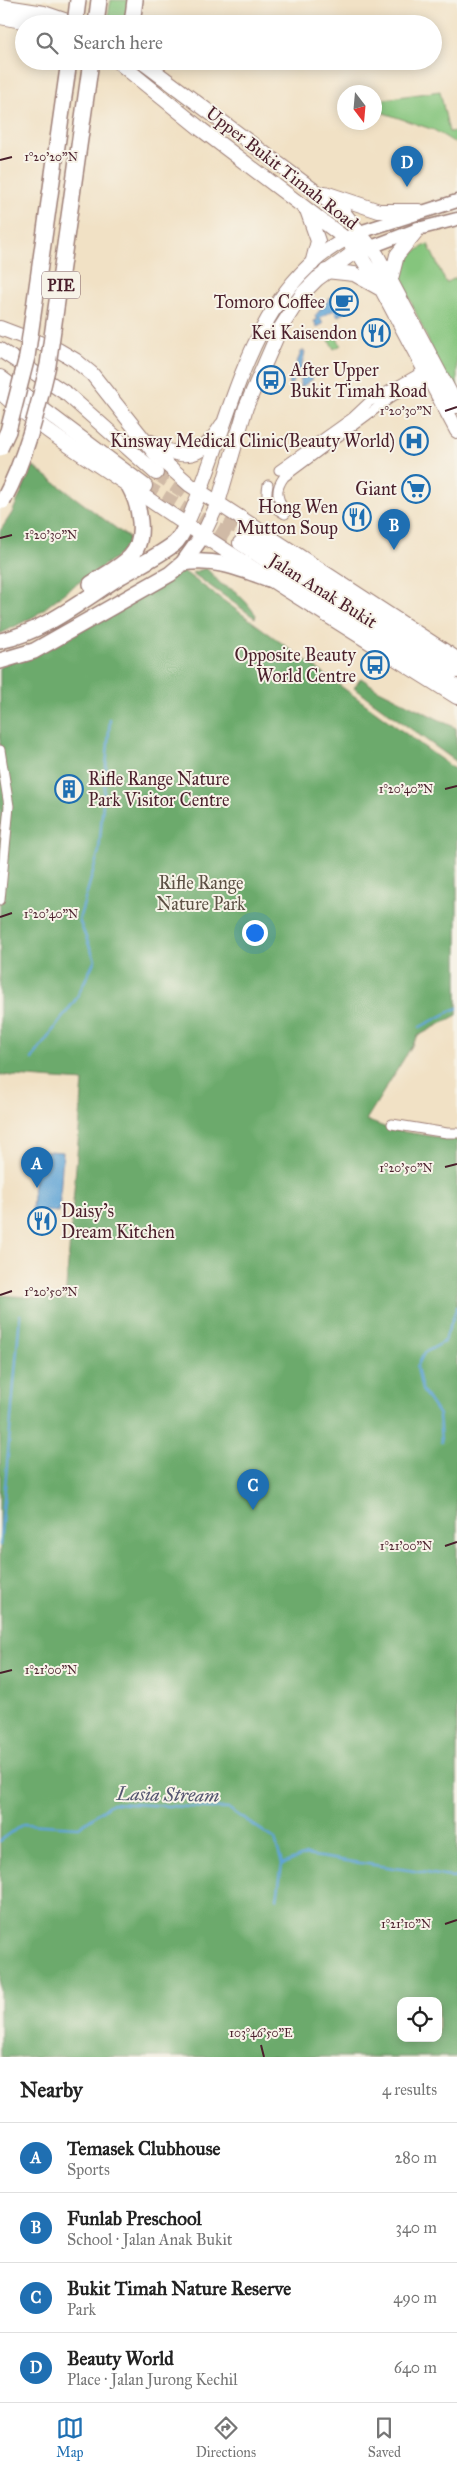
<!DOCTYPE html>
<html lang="en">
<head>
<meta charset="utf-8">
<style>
	:root { --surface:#fff; --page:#f6f6f6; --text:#222; --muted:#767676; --line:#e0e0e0; --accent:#1f6fb2 }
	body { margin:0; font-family:"IM FELL Great Primer",serif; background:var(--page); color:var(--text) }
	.controls { position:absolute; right:15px; bottom:15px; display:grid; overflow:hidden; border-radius:10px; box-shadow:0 2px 12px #0003 }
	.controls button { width:45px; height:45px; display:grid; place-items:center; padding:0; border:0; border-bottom:1px solid var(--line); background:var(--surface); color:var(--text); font:25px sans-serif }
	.compass { position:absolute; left:337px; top:85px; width:45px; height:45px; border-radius:50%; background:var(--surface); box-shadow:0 2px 12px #0003; rotate:164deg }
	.you { position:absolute; left:254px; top:932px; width:18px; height:18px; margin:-12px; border:4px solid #fff; border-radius:50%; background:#1a73e8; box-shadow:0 0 0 8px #1a73e833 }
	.badge { display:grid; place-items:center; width:32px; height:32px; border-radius:50%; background:var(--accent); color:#fff; font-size:16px; font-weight:700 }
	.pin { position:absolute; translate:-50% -41px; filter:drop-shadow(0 1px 2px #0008) }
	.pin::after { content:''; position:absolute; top:26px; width:18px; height:15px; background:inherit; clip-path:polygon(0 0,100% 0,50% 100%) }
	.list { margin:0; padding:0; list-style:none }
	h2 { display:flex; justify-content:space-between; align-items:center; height:65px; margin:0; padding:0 20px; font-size:21px }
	h2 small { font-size:16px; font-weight:400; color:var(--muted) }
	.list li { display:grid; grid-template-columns:32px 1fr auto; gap:15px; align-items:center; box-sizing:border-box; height:70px; padding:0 20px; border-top:1px solid var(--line) }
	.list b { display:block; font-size:19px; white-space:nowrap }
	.list p { margin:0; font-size:16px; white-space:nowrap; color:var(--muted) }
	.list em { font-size:16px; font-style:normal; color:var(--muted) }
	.icon { flex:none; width:28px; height:28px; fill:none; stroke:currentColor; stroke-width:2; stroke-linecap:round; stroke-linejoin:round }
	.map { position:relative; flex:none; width:457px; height:2057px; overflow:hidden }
	.search { position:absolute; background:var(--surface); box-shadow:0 2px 12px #0003; left:15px; right:15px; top:15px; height:55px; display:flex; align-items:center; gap:12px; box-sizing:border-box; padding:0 18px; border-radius:28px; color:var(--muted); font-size:19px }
	.sheet { height:345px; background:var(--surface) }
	nav { display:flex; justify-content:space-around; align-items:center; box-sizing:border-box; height:70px; border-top:1px solid var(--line); background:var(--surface); font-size:14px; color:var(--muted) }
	nav a { display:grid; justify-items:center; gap:2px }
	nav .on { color:var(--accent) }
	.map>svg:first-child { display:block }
	.green { fill:#85c57d; stroke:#687254 }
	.forest { fill:#6caa6c; stroke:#5b644c; fill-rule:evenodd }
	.water { fill:#60a4d5; stroke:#556280 }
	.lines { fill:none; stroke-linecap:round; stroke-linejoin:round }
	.stream { stroke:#60a4d5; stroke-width:2.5 }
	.primary-tunnel { stroke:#d0baa6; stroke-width:14; stroke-dasharray:14 7; stroke-linecap:butt }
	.minor-casing { stroke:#9e8078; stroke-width:11 }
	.secondary-casing { stroke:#9e8078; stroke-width:15 }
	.primary-casing { stroke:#9e8078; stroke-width:16 }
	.trunk-casing { stroke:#9e8078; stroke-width:16 }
	.motorway-casing { stroke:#9e8078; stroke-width:18 }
	.minor { stroke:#fff; stroke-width:9 }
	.secondary { stroke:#fff; stroke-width:12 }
	.primary { stroke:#fff; stroke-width:14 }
	.trunk { stroke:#fff; stroke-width:14 }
	.motorway { stroke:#fff; stroke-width:15 }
	.motorway-bridge-casing { stroke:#9e8078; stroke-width:18; stroke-linecap:butt }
	.motorway-bridge { stroke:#fff; stroke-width:15 }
	.ticks { fill:none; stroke:#4a1f2b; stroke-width:2 }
	.labels { text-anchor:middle; stroke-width:4; stroke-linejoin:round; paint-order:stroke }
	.shield { fill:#f7f3e8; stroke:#7e5f64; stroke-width:1 }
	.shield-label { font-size:16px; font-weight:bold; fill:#4a1f2b }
	.street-label { font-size:18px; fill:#4a1f2b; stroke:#f7f3e8 }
	.poi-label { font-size:18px; fill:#4a1f2b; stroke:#f7f3e8; text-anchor:end }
	.park-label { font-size:18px; fill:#5c5144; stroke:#f7f3e8 }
	.water-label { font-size:19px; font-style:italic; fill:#53546f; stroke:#f7f3e8 }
	.ticks-label { font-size:12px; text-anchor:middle; fill:#4a1f2b; stroke:#f7f3e8; stroke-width:4; stroke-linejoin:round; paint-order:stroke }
</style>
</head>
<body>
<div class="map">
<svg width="457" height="2057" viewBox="0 0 457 2057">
	<rect width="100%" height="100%" fill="#f7f3e8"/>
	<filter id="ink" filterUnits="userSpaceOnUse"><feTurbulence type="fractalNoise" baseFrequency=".02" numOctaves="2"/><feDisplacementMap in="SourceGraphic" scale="10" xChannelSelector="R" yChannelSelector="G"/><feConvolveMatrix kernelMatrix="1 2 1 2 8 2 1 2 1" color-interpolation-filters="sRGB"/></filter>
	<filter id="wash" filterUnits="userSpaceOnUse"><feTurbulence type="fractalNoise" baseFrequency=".0096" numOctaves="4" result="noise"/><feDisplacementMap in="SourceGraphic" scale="20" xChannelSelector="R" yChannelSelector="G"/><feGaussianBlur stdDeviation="1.12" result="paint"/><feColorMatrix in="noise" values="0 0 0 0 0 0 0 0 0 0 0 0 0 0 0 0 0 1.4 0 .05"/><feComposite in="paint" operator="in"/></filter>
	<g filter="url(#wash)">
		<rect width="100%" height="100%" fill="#f1e1c5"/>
		<path class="green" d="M111,0h20l-4,24h-14l-6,-3z
			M440,91l9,41 8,-1v13l-23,-14 -56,-19 6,-12z
			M428,244l18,39 11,-6v128l-59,-132c7,-15 15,-21 30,-29z
			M334,333l7,12 -7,4 -7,-12z"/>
		<path class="forest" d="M33,466l96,72 -3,11 -10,8 -48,33 -33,26 -35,18v-103l12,-18z
			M206,568l15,16 14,7 11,11 10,13 -1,3 -63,-45z
			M183,571l274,200v244l-39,21 -52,84 26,10 65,10v917h-457v-762l65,5 18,-219 -83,-6v-408zM401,2001h37v37h-37z
			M361,678l16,11 79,39 1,34 -103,-74z"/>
		<path class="water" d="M342,292l9,17 -13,7 -4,-6 -14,8 3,6 -6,3 -3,-6 3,-1 -2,-4 15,-18z
			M302,350l3,2 -4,17 -10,16 -3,-1z
			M313,370l2,2 -5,4 3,3 -13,9v-8z
			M36,1150l27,2 -4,60 -27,-2z"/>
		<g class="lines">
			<path class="stream" d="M420,1027l37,-19
				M32,1059l44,-60 19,-39 -16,-40 20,-69 11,-132
				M441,1442l-2,-27 -17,-25 -5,-23 7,-14 20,-11 13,-35
				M0,1545l20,-230
				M0,1841l23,-17 56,3 33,-24 117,6 46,30 7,25 24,-9 102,15
				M408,1870l49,8
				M277,1899l5,-35"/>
		</g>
	</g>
	<g filter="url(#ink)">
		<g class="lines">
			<path class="primary-tunnel" d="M156,473l91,61
				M145,486l95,57"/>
			<defs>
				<path id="minor" d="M279,470l73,-52 17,-16 58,-33
					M268,485c-4,19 2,20 17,29
					M285,514c-6,-15 -12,-22 -1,-37l109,-81 40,-20
					M0,750l9,56 -9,94
					M392,1124l55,9h10"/>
				<path id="secondary" d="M360,232l97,-31
					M371,247l47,-18 39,-10"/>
				<path id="primary" d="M0,350l67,44 89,79
					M0,377l145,109
					M186,525c46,-98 60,-241 170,-291
					M247,534l210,137
					M203,535l15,-32 28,-96 34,-78 23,-36 14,-14 32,-23 19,-8
					M240,543l217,144"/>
				<path id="trunk" d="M0,6l44,7 32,11
					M0,17l39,7
					M117,61l85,69 144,109 12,13 24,38 75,141
					M141,61l203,152 33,42 80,151
					M325,193l54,18h40
					M307,210l11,31 -6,23
					M326,271l28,3 25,14
					M391,279l6,-24 21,-26
					M0,328l58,22 17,10 17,14 65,82 33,29 267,174
					M0,392c40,37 90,67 135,98 105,72 214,139 322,207
					M151,442c33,20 50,17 71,-17"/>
				<path id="motorway" d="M96,24l3,-24
					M132,24l3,-24
					M183,563c32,-5 56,5 86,16
					M91,584c13,-9 28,-16 39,-27 18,-18 9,-53 -1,-71
					M0,641c44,-9 84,-42 121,-65 17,-10 37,-20 53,-32 6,-5 9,-12 12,-19
					M0,661l34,-10 136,-77 13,-11 20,-28"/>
			</defs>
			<use href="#minor" class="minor-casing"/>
			<use href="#secondary" class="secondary-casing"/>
			<use href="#primary" class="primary-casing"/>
			<use href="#trunk" class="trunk-casing"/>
			<use href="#motorway" class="motorway-casing"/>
			<use href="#minor" class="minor"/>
			<use href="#secondary" class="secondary"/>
			<use href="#primary" class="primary"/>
			<use href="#trunk" class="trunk"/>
			<use href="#motorway" class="motorway"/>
			<defs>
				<path id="motorway-bridge" d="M75,24l3,-24
					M0,448l8,-17 19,-74 42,-296
					M3,501c23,-43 34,-89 45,-136l43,-304"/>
			</defs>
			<use href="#motorway-bridge" class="motorway-bridge-casing"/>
			<use href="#motorway-bridge" class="motorway-bridge"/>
		</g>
	</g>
	<path class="ticks" d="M0,160l12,-3M445,411l12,-4M0,538l12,-3M445,789l12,-3M0,917l12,-4M445,1167l12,-3M0,1295l12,-4M445,1546l12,-4M0,1673l12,-3M445,1924l12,-4M261,2045l3,12"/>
	<defs>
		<symbol id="cafe-ring" viewBox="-11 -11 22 22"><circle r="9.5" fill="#f7f3e8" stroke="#1f6fb2" stroke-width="1.5"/><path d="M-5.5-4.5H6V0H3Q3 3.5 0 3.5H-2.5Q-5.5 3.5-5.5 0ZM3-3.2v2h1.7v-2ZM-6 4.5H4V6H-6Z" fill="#1f6fb2"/></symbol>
		<symbol id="restaurant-ring" viewBox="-11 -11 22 22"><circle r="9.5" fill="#f7f3e8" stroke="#1f6fb2" stroke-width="1.5"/><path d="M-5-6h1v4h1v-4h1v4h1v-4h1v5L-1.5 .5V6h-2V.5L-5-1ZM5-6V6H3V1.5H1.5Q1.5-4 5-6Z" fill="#1f6fb2"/></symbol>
		<symbol id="bus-ring" viewBox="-11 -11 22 22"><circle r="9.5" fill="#f7f3e8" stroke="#1f6fb2" stroke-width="1.5"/><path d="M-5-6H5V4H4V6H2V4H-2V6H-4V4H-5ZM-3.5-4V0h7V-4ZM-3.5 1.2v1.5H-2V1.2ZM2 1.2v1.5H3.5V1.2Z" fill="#1f6fb2"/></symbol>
		<symbol id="hospital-ring" viewBox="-11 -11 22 22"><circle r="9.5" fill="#f7f3e8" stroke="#1f6fb2" stroke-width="1.5"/><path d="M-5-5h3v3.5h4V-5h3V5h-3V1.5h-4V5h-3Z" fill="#1f6fb2"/></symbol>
		<symbol id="supermarket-ring" viewBox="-11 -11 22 22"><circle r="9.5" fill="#f7f3e8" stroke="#1f6fb2" stroke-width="1.5"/><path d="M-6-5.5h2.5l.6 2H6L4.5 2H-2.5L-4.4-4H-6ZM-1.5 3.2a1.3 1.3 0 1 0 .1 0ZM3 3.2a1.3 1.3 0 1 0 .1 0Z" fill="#1f6fb2"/></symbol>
		<symbol id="building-ring" viewBox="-11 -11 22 22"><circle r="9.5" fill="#f7f3e8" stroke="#1f6fb2" stroke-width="1.5"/><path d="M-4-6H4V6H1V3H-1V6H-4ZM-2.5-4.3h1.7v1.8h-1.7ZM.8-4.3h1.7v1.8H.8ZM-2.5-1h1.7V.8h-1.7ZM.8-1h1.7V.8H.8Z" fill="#1f6fb2"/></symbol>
	</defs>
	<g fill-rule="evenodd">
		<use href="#cafe-ring" x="328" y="286" width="32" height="32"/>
		<use href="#restaurant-ring" x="360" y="317" width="32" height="32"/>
		<use href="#bus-ring" x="255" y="364" width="32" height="32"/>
		<use href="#hospital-ring" x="398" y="425" width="32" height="32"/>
		<use href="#supermarket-ring" x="400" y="473" width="32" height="32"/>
		<use href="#restaurant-ring" x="341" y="501" width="32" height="32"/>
		<use href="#bus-ring" x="359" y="649" width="32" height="32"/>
		<use href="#building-ring" x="53" y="773" width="32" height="32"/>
		<use href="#restaurant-ring" x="26" y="1205" width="32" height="32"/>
	</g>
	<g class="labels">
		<rect class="shield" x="42" y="271.5" width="38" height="27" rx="4"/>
		<g class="shield-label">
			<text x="61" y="291">PIE</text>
		</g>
		<g class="street-label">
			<text transform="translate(282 168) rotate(38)" y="6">Upper Bukit Timah Road</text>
			<text transform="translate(323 591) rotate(32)" y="6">Jalan Anak Bukit</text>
		</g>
		<g class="poi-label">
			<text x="325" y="308">Tomoro Coffee</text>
			<text x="357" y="339">Kei Kaisendon</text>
			<text x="290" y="376" text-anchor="start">After Upper<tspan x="290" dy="21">Bukit Timah Road</tspan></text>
			<text x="395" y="447">Kinsway Medical Clinic(Beauty World)</text>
			<text x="397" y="495">Giant</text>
			<text x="338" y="513">Hong Wen<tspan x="338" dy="21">Mutton Soup</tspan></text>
			<text x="356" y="661">Opposite Beauty<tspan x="356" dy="21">World Centre</tspan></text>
			<text x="88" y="785" text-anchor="start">Rifle Range Nature<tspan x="88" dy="21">Park Visitor Centre</tspan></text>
			<text x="61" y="1217" text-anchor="start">Daisy's<tspan x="61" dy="21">Dream Kitchen</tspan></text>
		</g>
		<g class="park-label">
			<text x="201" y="889">Rifle Range<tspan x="201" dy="21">Nature Park</tspan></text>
		</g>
		<g class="water-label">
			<text transform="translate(168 1794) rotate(1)" y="7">Lasia Stream</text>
		</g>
	</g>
	<g class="ticks-label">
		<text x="51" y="161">1°20'20"N</text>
		<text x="406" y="415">1°20'30"N</text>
		<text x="51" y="539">1°20'30"N</text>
		<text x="406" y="793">1°20'40"N</text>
		<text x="51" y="918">1°20'40"N</text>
		<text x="406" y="1172">1°20'50"N</text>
		<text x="51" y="1296">1°20'50"N</text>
		<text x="406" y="1550">1°21'00"N</text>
		<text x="51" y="1674">1°21'00"N</text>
		<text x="406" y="1928">1°21'10"N</text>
		<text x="261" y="2037">103°46'50"E</text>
	</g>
</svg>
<div class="controls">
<button><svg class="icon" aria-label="locate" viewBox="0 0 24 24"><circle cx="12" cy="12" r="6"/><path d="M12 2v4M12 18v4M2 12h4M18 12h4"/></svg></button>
</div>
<svg class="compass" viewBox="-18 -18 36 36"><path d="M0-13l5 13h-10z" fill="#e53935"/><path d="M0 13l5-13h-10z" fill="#767676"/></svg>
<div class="you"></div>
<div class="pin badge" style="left:37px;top:1188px">A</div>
<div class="pin badge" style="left:394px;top:550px">B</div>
<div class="pin badge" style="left:253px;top:1510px">C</div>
<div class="pin badge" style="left:407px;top:187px">D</div>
<div class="search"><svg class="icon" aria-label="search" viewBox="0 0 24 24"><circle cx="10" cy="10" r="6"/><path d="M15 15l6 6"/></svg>Search here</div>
</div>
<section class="sheet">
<h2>Nearby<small>4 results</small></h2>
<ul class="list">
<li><span class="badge">A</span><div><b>Temasek Clubhouse</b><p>Sports</p></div><em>280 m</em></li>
<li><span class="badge">B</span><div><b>Funlab Preschool</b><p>School · Jalan Anak Bukit</p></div><em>340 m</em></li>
<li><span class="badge">C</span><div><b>Bukit Timah Nature Reserve</b><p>Park</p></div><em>490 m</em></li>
<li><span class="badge">D</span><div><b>Beauty World</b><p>Place · Jalan Jurong Kechil</p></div><em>640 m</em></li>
</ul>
</section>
<nav>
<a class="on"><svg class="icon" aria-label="map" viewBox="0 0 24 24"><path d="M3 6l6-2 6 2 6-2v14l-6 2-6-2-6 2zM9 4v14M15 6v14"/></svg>Map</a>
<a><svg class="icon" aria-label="directions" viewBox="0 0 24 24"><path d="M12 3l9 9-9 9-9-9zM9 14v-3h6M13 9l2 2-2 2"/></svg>Directions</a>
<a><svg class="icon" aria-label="saved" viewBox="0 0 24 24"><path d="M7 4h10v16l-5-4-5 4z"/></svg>Saved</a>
</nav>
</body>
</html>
